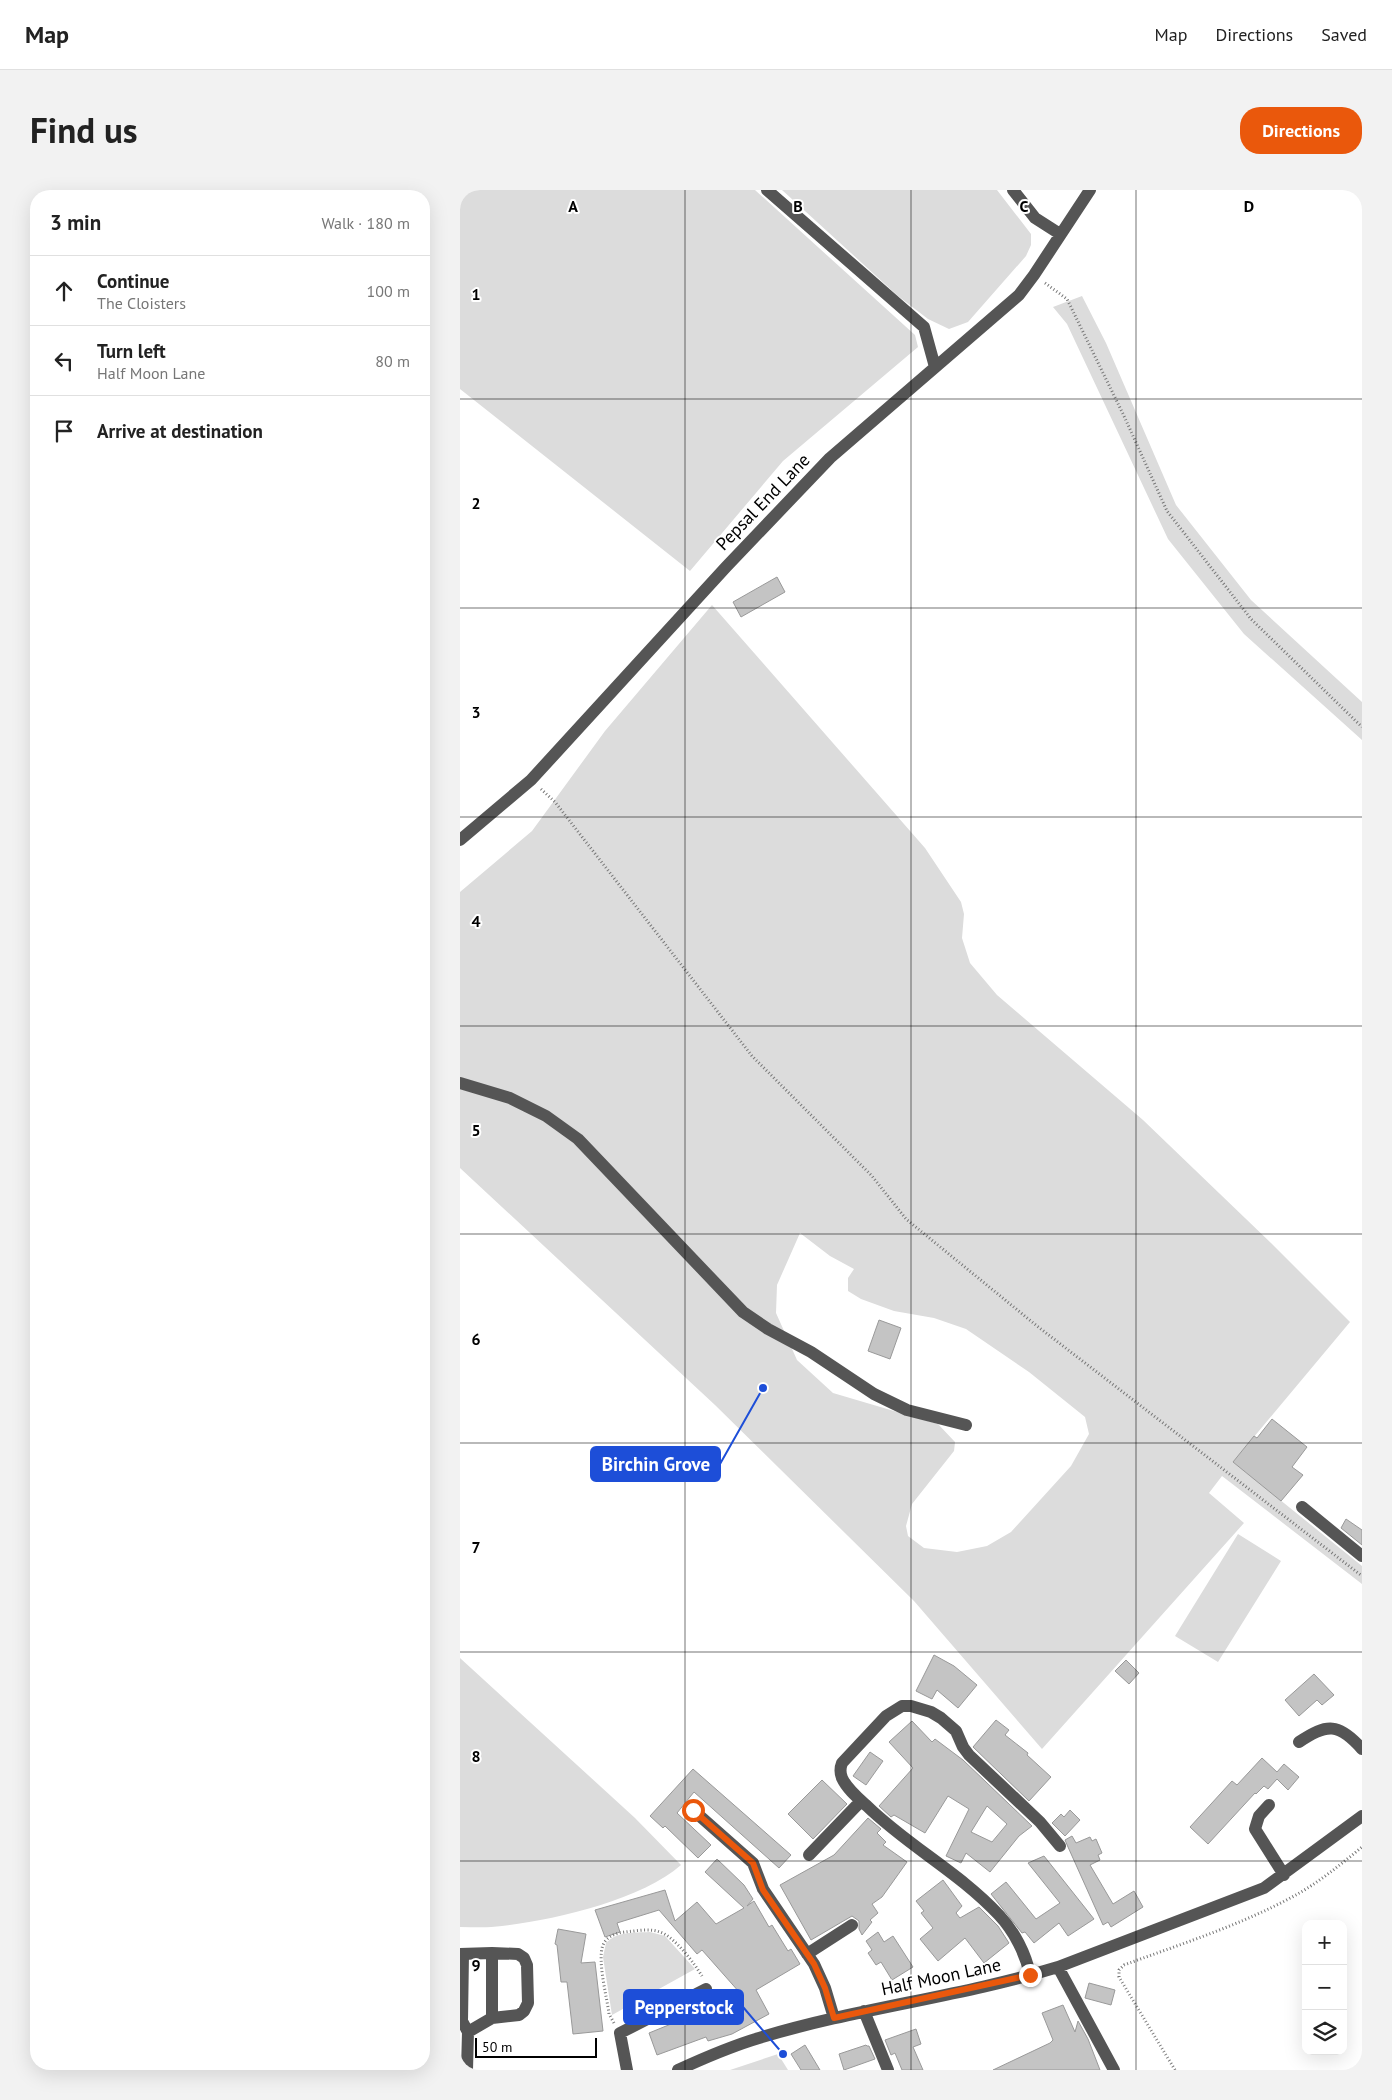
<!DOCTYPE html>
<html lang="en">
<head>
<meta charset="utf-8">
<style>
	:root { --surface:#fff; --page:#f2f2f2; --text:#222; --muted:#767676; --line:#e0e0e0; --accent:#ea580c }
	body { margin:0; font-family:"PT Sans",sans-serif; background:var(--page); color:var(--text) }
	.controls { position:absolute; right:15px; bottom:15px; display:grid; overflow:hidden; border-radius:10px; box-shadow:0 5px 20px #0002 }
	.controls button { width:45px; height:45px; display:grid; place-items:center; padding:0; border:0; border-bottom:1px solid var(--line); background:var(--surface); color:var(--text); font:25px sans-serif }
	.scale { position:absolute; left:15px; bottom:12px; width:122px; box-sizing:border-box; padding-left:5px; border:2px solid #000; border-top:0; font-size:14px; line-height:18px; white-space:nowrap; color:#000; -webkit-text-stroke:4px #fff; paint-order:stroke }
	.stop { position:absolute; width:15px; height:15px; margin:-11px; border:4px solid #ea580c; border-radius:50%; background:#fff }
	.stop.end { background:#ea580c; border-color:#fff; box-shadow:0 1px 5px #0008 }
	.list { margin:0; padding:0; list-style:none }
	h2 { display:flex; justify-content:space-between; align-items:center; height:65px; margin:0; padding:0 20px; font-size:21px }
	h2 small { font-size:16px; font-weight:400; color:var(--muted) }
	.list li { display:grid; grid-template-columns:32px 1fr auto; gap:15px; align-items:center; box-sizing:border-box; height:70px; padding:0 20px; border-top:1px solid var(--line) }
	.list b { display:block; font-size:19px; white-space:nowrap }
	.list p { margin:0; font-size:16px; white-space:nowrap; color:var(--muted) }
	.list em { font-size:16px; font-style:normal; color:var(--muted) }
	.icon { flex:none; width:28px; height:28px; fill:none; stroke:currentColor; stroke-width:2; stroke-linecap:round; stroke-linejoin:round }
	.map { position:relative; flex:none; width:902px; height:1880px; overflow:hidden; border-radius:20px }
	header { display:flex; align-items:center; gap:30px; box-sizing:border-box; height:70px; padding:0 25px; background:var(--surface); border-bottom:1px solid var(--line) }
	header strong { font-size:24px }
	nav { display:flex; gap:28px; margin-inline-start:auto; font-size:18px }
	.intro { display:flex; align-items:center; justify-content:space-between; box-sizing:border-box; height:120px; padding:0 30px }
	h1 { margin:0; font-size:35px }
	.button { padding:12px 22px; border-radius:20px; background:var(--accent); color:#fff; font-size:18px; font-weight:700 }
	main { display:flex; gap:30px; padding:0 30px }
	aside { flex:1; background:var(--surface); border-radius:20px; box-shadow:0 5px 20px #0002 }
	.map>svg:first-child { display:block }
	.green { fill:#dcdcdc; fill-rule:evenodd }
	.building { fill:#c4c4c4; stroke:#999; fill-rule:evenodd }
	.lines { fill:none; stroke-linecap:round; stroke-linejoin:round }
	.path { stroke:#777; stroke-width:3; stroke-dasharray:1 2.5; stroke-linecap:butt }
	.minor { stroke:#555; stroke-width:12 }
	.route { stroke:#ea580c; stroke-width:6 }
	.grid { fill:none; stroke:#000; stroke-width:1; stroke-opacity:0.55 }
	.labels { text-anchor:middle; stroke-width:4; stroke-linejoin:round; paint-order:stroke }
	.street-label { font-size:18px; fill:#000; stroke:#fff }
	.grid-label { font-size:16px; text-anchor:middle; font-weight:bold; fill:#000; stroke:#fff; stroke-width:4; stroke-linejoin:round; paint-order:stroke }
	.leader { fill:none; stroke:#1d4ed8; stroke-width:2 }
	.callout-dot { fill:#1d4ed8; stroke:#fff; stroke-width:2 }
	.callout { fill:#1d4ed8; stroke:#1d4ed8; stroke-width:2 }
	.callout-label { font-size:19px; text-anchor:middle; font-weight:bold; fill:#fff }
</style>
</head>
<body>
<header>
<strong>Map</strong>
<nav><a>Map</a><a>Directions</a><a>Saved</a></nav>
</header>
<div class="intro"><h1>Find us</h1><a class="button">Directions</a></div>
<main>
<aside>
<h2>3 min<small>Walk · 180 m</small></h2>
<ul class="list">
<li><svg class="icon" aria-label="ahead" viewBox="0 0 24 24"><path d="M12 20V5M6 11l6-6 6 6"/></svg><div><b>Continue</b><p>The Cloisters</p></div><em>100 m</em></li>
<li><svg class="icon" aria-label="left" viewBox="0 0 24 24"><path d="M17 20v-9H6M10 6l-5 5 5 5"/></svg><div><b>Turn left</b><p>Half Moon Lane</p></div><em>80 m</em></li>
<li><svg class="icon" aria-label="arrive" viewBox="0 0 24 24"><path d="M6 21V4h12l-3 4 3 4H6"/></svg><div><b>Arrive at destination</b></div></li>
</ul>
</aside>
<div class="map">
<svg width="902" height="1880" viewBox="0 0 902 1880">
	<rect width="100%" height="100%" fill="#fff"/>
	<path class="green" d="M0,0h295l160,145 3,12 -135,114 -93,110 -230,-182z
		M322,0h215l34,44v11l-5,11 -58,66 -19,7 -21,-10 -30,-23z
		M622,106l24,47 70,162 75,95 111,102v38l-118,-106 -76,-95 -101,-215 -14,-17z
		M252,415l213,243 36,54 3,12 -2,24 8,25 27,32 146,125 128,123 79,79 -117,140 129,104v18l-140,-108 -13,17 35,30 -202,226 -128,-148 -199,-196 -255,-237v-276l72,-61 73,-100zM340,1043l30,23 24,13 -6,9v13l13,8 33,12 40,7 32,11 63,43 56,45 4,17 -18,32 -60,66 -24,14 -30,6 -33,-4 -16,-12 -2,-10 6,-22 42,-53 1,-9 -17,-18 -105,-31 -36,-33 -21,-47 1,-28z
		M778,1344l43,27 -63,101 -43,-26z
		M0,1468l175,160 46,47c-40,35 -126,55 -179,61 -14,2 -28,1 -42,1z
		M190,1742l15,4 30,33 -83,46 -9,-58 3,-14c12,-12 28,-10 44,-11z
		M318,1864l10,16h-58z"/>
	<path class="building" d="M317,387l8,15 -44,25 -8,-15z
		M419,1130l22,8 -11,31 -22,-8z
		M812,1229l35,28 -15,20 11,8 -22,26 -48,-39 21,-26 3,2z
		M886,1329l16,11v15l-21,-17z
		M474,1465l20,11 23,19 -19,23 -21,-18 -5,9 -16,-8z
		M666,1470l13,13 -10,11 -14,-13z
		M854,1484l20,21 -12,10 -5,-5 -18,16 -14,-16z
		M536,1530l13,10 -4,5 23,18 -1,2 24,22 -22,24 -56,-54z
		M452,1531l20,21 3,-3 28,21 69,66 -13,10 -29,36 -24,-19 -5,10 -15,-7 23,-47 -21,-13 -23,37 -31,-18 -3,2 -12,-11 34,-38 -24,-26zM527,1616l20,18 -15,18 -21,-10z
		M410,1562l13,9 -17,24 -13,-9z
		M802,1568l15,14 7,-8 15,13 -11,13 -11,-11 -9,10 -4,-3 -8,8 -1,-1 -47,51 -18,-17 42,-46 5,4z
		M233,1579l98,86 -12,13 -85,-76 -17,21 34,32 -13,13 -33,-32 -2,2 -13,-12z
		M362,1590l25,24 -34,35 -25,-25z
		M610,1620l10,10 -15,16 -13,-13 9,-9 3,3z
		M408,1628l13,11 -4,4 9,9 -3,3 24,17 -25,35 -10,7 6,9 -8,7 2,2 -10,13 -3,-6v-8l-7,-5 -41,24 -31,-55 54,-30z
		M612,1646l4,7 14,-6 2,4 4,-2 6,14 -4,2 2,5 -10,5 23,39 21,-13 9,16 -32,20 -3,-5 -5,3 -35,-78 -3,-7z
		M584,1666l50,63 -26,17 -9,-13 -25,20 -9,-11 -3,1 -31,-39 15,-12 30,37 24,-16 -32,-40z
		M257,1669l27,26 9,14 -6,7 7,-5 15,26 3,-2 16,26 3,-2 9,15 -44,26 13,24 -37,20 -24,7 -2,-4 -49,18 -8,-22 71,-29 -2,-3 22,-8 -38,-43 -5,4 -38,-44 -42,13 3,9 -15,5 -10,-27 70,-20 10,31 22,-19 19,22 28,-16 -39,-36z
		M483,1690l19,26 -6,7 4,5 19,-11 19,19 11,17 -25,20 -19,-25 -27,23 -18,-22 13,-11 -12,-15 3,-2 -8,-10z
		M98,1739l28,5 -5,29 14,-1 8,69 -30,3 -6,-52h-6l-4,-37 -2,-1z
		M418,1742l6,10 9,-6 20,31 -21,13 -11,-18 -5,3 -8,-12 4,-3 -6,-9z
		M629,1793l26,7 -4,15 -26,-7z
		M603,1815l12,27 3,-11 10,18 12,31h-107l57,-27 3,-3 -11,-27z
		M456,1839l5,15 -8,3 10,23h-21l-7,-17 -4,2 -6,-15z
		M345,1855l15,25h-19l-10,-16z
		M406,1855l1,1h2l6,13 -31,11 -5,-16z"/>
	<g class="lines">
		<path class="path" d="M585,93l22,16 57,117 43,95 84,108 111,108
			M81,599l14,13 197,254 120,120 34,43 131,107 325,250
			M154,1833l-5,-9c-2,-17 -12,-53 -6,-69 4,-9 13,-12 22,-13 11,-1 24,-4 35,0 15,5 34,31 42,44
			M715,1880l-56,-93v-7l5,-5c57,-21 117,-40 170,-69 24,-13 46,-31 68,-49"/>
		<path class="minor" d="M307,0l157,137 11,40
			M553,0l22,28 25,16
			M0,650l71,-60 195,-213 104,-109 189,-163 15,-20 56,-85
			M0,893l50,15 36,18 32,23 165,173 25,17 43,23 63,42 33,16 59,15
			M842,1317l60,49
			M839,1552c28,-19 40,-19 63,7
			M809,1615l-10,11 -4,13 29,46
			M233,1620l60,53 10,26 51,75 11,24 9,30
			M349,1665l52,-54
			M0,1764l32,-1v65l-24,14
			M3,1764l-1,67 6,11 -1,38
			M347,1764l45,-29
			M598,1777l56,103
			M570,1785c-4,-21 -16,-44 -31,-60 -39,-42 -91,-69 -132,-109 -9,-8 -20,-17 -25,-28 -2,-5 -2,-10 0,-15l44,-47 16,-10h9l20,6 10,6 15,13 7,16 6,8 71,67 20,24
			M404,1821l24,59
			M32,1828l27,-3 5,-4 4,-8 -1,-38 -3,-7 -6,-4 -26,-1
			M167,1880l-7,-37 86,-44
			M218,1880c26,-12 54,-24 81,-32 98,-30 201,-41 299,-71l206,-79 98,-72"/>
	</g>
	<g class="lines">
		<path class="route" d="M233,1620l60,53 10,27 51,74 11,24 9,30 196,-43"/>
	</g>
	<path class="grid" d="M225,0v1880M451,0v1880M676,0v1880M0,209h902M0,418h902M0,627h902M0,836h902M0,1044h902M0,1253h902M0,1462h902M0,1671h902"/>
	<g class="labels">
		<g class="street-label">
			<text transform="translate(303 312) rotate(-46)" y="6">Pepsal End Lane</text>
			<text transform="translate(481 1787) rotate(-12)" y="6">Half Moon Lane</text>
		</g>
	</g>
	<g class="grid-label">
		<text x="113" y="22">A</text>
		<text x="338" y="22">B</text>
		<text x="564" y="22">C</text>
		<text x="789" y="22">D</text>
		<text x="16" y="110">1</text>
		<text x="16" y="319">2</text>
		<text x="16" y="528">3</text>
		<text x="16" y="737">4</text>
		<text x="16" y="946">5</text>
		<text x="16" y="1155">6</text>
		<text x="16" y="1363">7</text>
		<text x="16" y="1572">8</text>
		<text x="16" y="1781">9</text>
	</g>
	<path class="leader" d="M303 1198L260 1274M323 1864L283 1817"/>
	<g class="callout-dot">
		<circle cx="303" cy="1198" r="5"/>
		<circle cx="323" cy="1864" r="5"/>
	</g>
	<g class="callout">
		<rect x="131" y="1257" width="129" height="34" rx="5"/>
		<rect x="164" y="1800" width="119" height="34" rx="5"/>
	</g>
	<g class="callout-label">
		<text x="196" y="1281">Birchin Grove</text>
		<text x="224" y="1824">Pepperstock</text>
	</g>
</svg>
<div class="controls">
<button>+</button>
<button>−</button>
<button><svg class="icon" aria-label="layers" viewBox="0 0 24 24"><path d="M12 4l9 5-9 5-9-5zM3 14l9 5 9-5"/></svg></button>
</div>
<div class="scale">50 m</div>
<div class="stop" style="left:233px;top:1620px"></div>
<div class="stop end" style="left:570px;top:1785px"></div>
</div>
</main>
</body>
</html>
